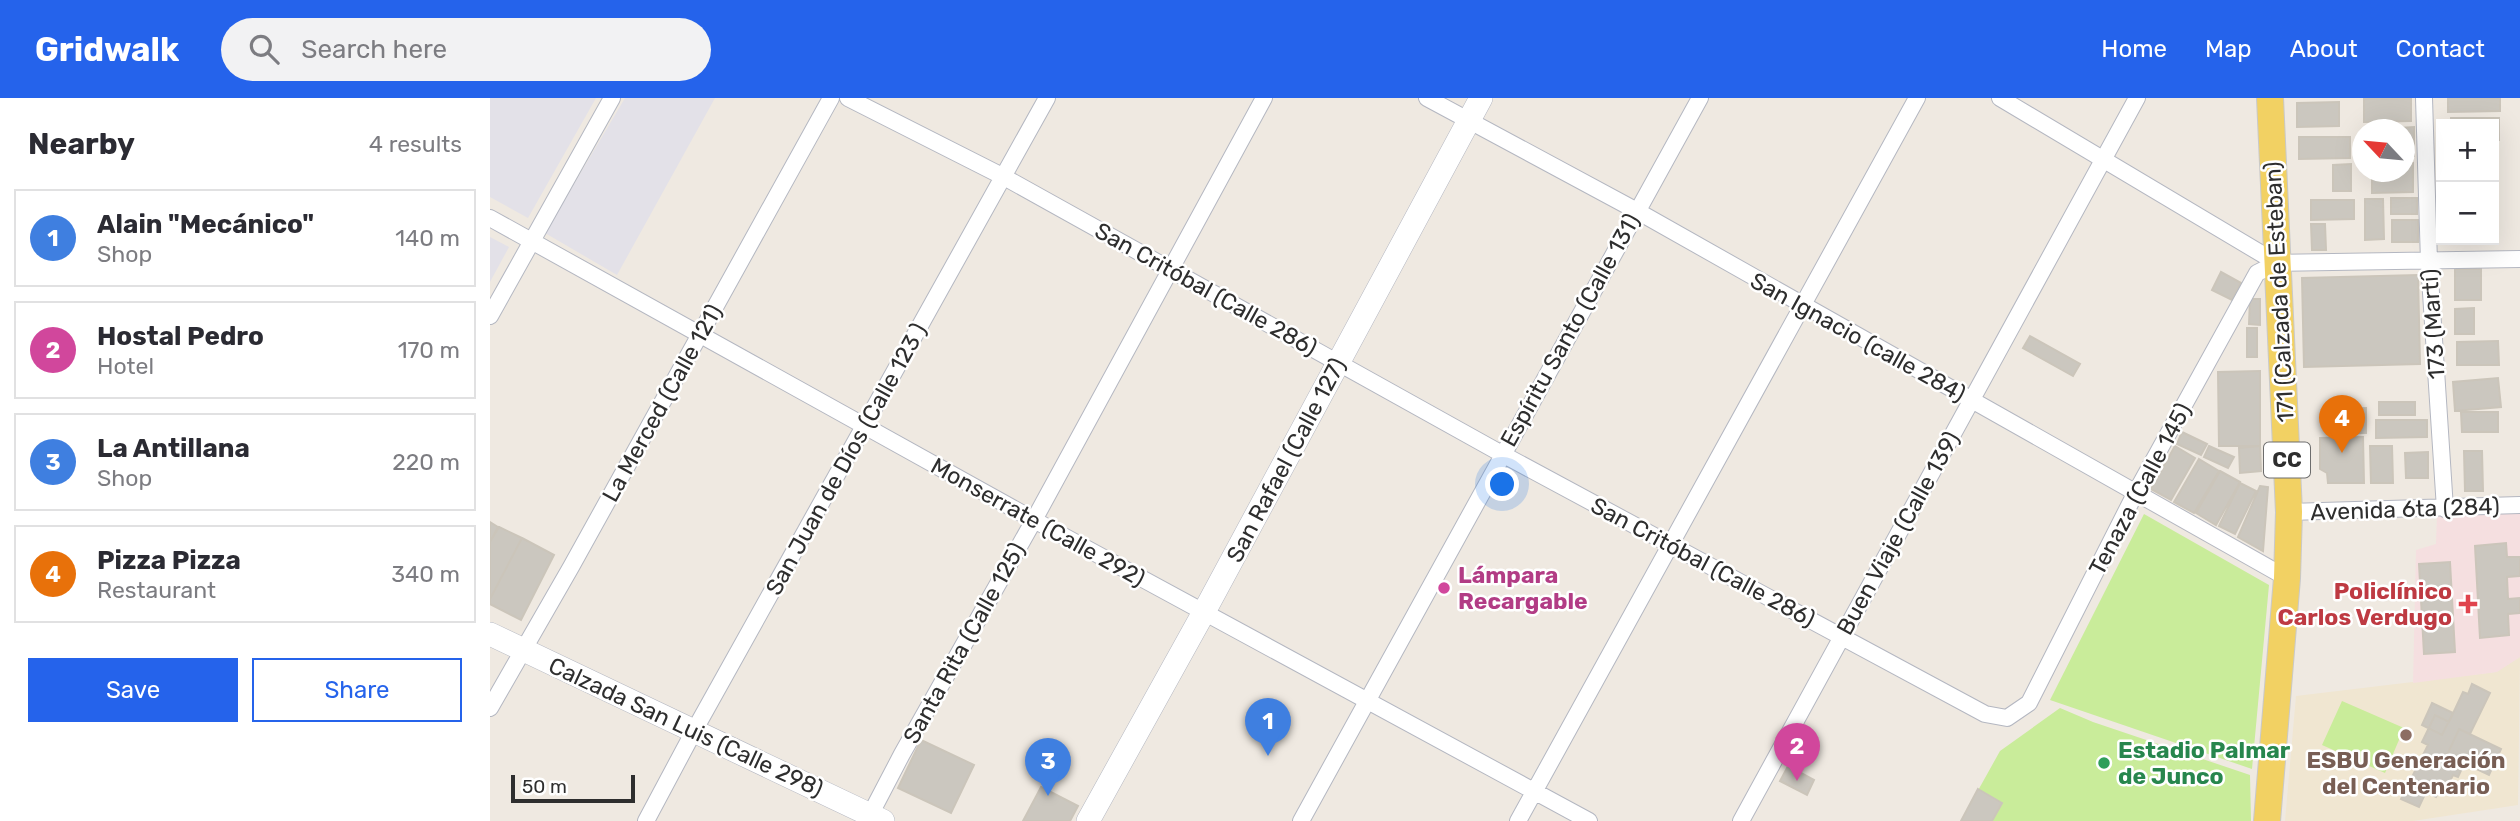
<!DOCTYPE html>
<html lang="en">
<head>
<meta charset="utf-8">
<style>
	:root { --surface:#fff; --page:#f2f2f3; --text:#2b2b33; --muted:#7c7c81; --line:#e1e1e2; --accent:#2563eb }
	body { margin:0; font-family:Rubik,sans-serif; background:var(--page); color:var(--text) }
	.controls { position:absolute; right:21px; top:21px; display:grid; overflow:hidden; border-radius:0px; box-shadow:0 7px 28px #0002 }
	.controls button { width:63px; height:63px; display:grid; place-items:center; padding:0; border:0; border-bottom:2px solid var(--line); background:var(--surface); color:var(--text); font:35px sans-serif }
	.compass { position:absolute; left:1862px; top:21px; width:63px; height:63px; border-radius:50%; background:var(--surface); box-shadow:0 7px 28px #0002; rotate:296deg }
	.scale { position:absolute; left:21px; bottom:18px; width:124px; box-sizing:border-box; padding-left:7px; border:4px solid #2e2e2e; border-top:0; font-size:19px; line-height:24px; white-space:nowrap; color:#2e2e2e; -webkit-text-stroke:5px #fff; paint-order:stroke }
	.you { position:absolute; left:1013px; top:387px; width:24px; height:24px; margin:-18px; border:5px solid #fff; border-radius:50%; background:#1a73e8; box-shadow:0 0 0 10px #1a73e833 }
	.badge { display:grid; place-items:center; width:46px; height:46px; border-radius:50%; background:var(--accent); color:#fff; font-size:23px; font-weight:700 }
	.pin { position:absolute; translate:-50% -58px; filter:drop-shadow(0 2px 4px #0008) }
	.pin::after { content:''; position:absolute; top:37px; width:24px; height:21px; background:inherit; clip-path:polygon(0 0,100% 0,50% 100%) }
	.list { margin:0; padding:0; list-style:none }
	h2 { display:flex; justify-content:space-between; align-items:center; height:91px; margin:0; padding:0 28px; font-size:30px }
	h2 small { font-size:23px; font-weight:400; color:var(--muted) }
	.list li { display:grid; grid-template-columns:46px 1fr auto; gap:21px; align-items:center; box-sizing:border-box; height:98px; margin:0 14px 14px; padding:0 14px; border:2px solid var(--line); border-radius:0px }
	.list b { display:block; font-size:26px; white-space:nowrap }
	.list p { margin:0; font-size:23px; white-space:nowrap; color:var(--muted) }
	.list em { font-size:23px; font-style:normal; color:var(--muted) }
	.actions { display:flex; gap:14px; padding:21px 28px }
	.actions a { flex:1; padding:16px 0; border:2px solid var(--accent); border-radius:0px; text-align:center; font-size:24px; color:var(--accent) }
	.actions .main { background:var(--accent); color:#fff }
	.icon { flex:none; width:38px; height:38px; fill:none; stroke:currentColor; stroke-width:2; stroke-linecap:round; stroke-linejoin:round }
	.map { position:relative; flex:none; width:2030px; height:723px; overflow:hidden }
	header { display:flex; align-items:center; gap:42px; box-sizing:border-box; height:98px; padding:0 35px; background:var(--accent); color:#fff }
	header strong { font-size:33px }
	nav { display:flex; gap:38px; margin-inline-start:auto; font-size:24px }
	.search { width:490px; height:63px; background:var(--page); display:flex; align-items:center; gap:18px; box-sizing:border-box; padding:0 24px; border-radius:38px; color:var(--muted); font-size:26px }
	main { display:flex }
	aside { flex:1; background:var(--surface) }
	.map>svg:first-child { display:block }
	.industrial { fill:#e3e1e8 }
	.education { fill:#f0e6d1 }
	.medical { fill:#f5dfe0 }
	.pitch { fill:#c9ec9a }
	.building { fill:#cbc7bf; stroke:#cbc5ba; stroke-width:2 }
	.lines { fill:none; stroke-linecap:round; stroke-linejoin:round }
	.street-casing { stroke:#b4b7c1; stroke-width:18 }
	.secondary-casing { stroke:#b4b7c1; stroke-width:24 }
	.primary-casing { stroke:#c9c9c9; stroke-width:28 }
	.street { stroke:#fff; stroke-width:16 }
	.secondary { stroke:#fff; stroke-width:23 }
	.primary { stroke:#f2d163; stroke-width:26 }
	.hotel-dot { fill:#d1479c; stroke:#fff; stroke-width:2.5 }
	.health-dot { fill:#e0444e; stroke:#fff; stroke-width:2.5 }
	.education-dot { fill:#8d6e63; stroke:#fff; stroke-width:2.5 }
	.leisure-dot { fill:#2e9e5b; stroke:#fff; stroke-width:2.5 }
	.labels { text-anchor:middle; stroke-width:5; stroke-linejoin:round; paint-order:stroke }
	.shield { fill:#fff; stroke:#6d6d6d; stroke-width:2 }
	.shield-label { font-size:21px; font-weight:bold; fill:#2e2e2e }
	.street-label { font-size:23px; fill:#2e2e2e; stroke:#fff }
	.hotel-label { font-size:23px; font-weight:bold; fill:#b23c85; stroke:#fff; text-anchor:start }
	.health-label { font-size:23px; font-weight:bold; fill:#be3a42; stroke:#fff; text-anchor:end }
	.leisure-label { font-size:23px; font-weight:bold; fill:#27864d; stroke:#fff; text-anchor:start }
	.education-label { font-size:23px; font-weight:bold; fill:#785e54; stroke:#fff }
</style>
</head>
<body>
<header>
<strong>Gridwalk</strong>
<div class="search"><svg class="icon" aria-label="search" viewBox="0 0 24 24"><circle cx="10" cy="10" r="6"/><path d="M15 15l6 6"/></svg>Search here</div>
<nav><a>Home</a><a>Map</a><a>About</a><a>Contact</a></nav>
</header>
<main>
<aside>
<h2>Nearby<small>4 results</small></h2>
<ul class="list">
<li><span class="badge" style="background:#3f7fe0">1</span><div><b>Alain &quot;Mecánico&quot;</b><p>Shop</p></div><em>140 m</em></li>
<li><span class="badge" style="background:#d1479c">2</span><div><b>Hostal Pedro</b><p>Hotel</p></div><em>170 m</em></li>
<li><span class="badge" style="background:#3f7fe0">3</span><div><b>La Antillana</b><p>Shop</p></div><em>220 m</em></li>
<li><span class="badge" style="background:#e8710a">4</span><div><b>Pizza Pizza</b><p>Restaurant</p></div><em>340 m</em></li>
</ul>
<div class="actions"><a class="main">Save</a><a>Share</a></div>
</aside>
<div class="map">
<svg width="2030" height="723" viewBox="0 0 2030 723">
	<rect width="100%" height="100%" fill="#efe9e1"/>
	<path class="industrial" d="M0,0h106l-68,120 -38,-21z
		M135,0h90l-98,177 -72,-42z
		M0,139l19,10 -19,35z"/>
	<path class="education" d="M2030,559l-2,148 -105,16h-128l11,-125 200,-24z"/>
	<path class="medical" d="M2030,413v146l-23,15 -84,11 3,-133 20,-6 1,-29z"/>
	<path class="pitch" d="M1654,416l125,71 -17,184 -202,-69z
		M1852,603l62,27 -19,45 -63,-28z
		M1570,610l33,14 157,53 1,46h-290l39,-70z"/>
	<path class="building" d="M1958,0h52v13l-52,1z
		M1874,1h47v22l-47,1z
		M1849,4v24l-42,1v-24z
		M1961,20h48v22h-5v-16h-43z
		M1924,29v29h-10v-26h-39z
		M1809,39h51v21l-51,1z
		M1914,65h9v29l-41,1v-21h32z
		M1861,66v27h-18v-26z
		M1901,100h26v16h-26z
		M1875,101h18l1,40 -19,1z
		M1821,102h43v19l-43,1z
		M1902,122h26v22h-26z
		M1821,126h14l1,26h-14z
		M1965,171h26v31h-26z
		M1731,174l20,11 -9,17 -20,-10z
		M1928,177l2,89 -116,3 -2,-89z
		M1760,201h10v26l-11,-1z
		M1984,210v26h-19v-25z
		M1757,230h10v29h-10z
		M1540,238l50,28 -7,12 -50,-28z
		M2008,243l1,24h-42v-23z
		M1770,273v75h-41l-1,-74z
		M2008,280l3,29 -46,4 -2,-29z
		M1889,304h36v13h-36z
		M1876,310v25h-31v-24z
		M1971,314h37v20h-36z
		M1886,322h51v17l-51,1z
		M1692,334l25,12 -6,11 -24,-11z
		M1873,339l1,46h-36l-1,-10 -7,-4v-31z
		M1685,348l20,12 -24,42 -20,-11z
		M1719,348l25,11 -6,11 -24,-11z
		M1770,348l1,25 -21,2 -1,-25z
		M1880,348h22l1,37h-22z
		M1974,353h18l1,40h-18z
		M1938,354v26h-22l-1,-25z
		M1709,361l20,12 -25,42 -20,-11z
		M1730,373l20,11 -24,43 -20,-12z
		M1750,385l16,8 -21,43 -16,-8z
		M1770,388l8,1 -5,64 -25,-14z
		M0,424l8,5 -8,15z
		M9,429l23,11 -32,61v-57z
		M32,440l32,17 -33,65 -31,-16v-5z
		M2016,445l1,14h13v19l-13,1 1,22 12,-1v15l-12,1 1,21 -29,3 -5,-92z
		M1960,464l5,90 -31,2 -5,-90z
		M1982,586l18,9 -20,41 -11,-5 -12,26 17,9 -6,13 -5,-2 -6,12 -5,-2 -6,12 -10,-5 -7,15 -18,-8 27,-54 -6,-3 13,-27 14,7 14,-30 5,2z
		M1942,605l21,10 -11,22 -20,-10z
		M1969,631l42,20 -12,26 -42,-20z
		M431,642l53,25 -23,48 -53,-25z
		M1298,668l26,14 -7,15 -27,-14z
		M551,689l37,19 -8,15h-47z
		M1488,691l24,14 -10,18h-31z"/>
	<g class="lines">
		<defs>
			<path id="street" d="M358,0l156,79 498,277 483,260 22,4 22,-15 107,-211 121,-219 20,-10 243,-4
				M937,0l210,113 650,367
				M1510,0l277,165
				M1934,0l5,164 16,247
				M0,120l544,302 555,301
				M0,218l122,-218
				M1799,414l231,-7
				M0,610l81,-141 260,-469
				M156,723l48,-90 353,-633
				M377,723l35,-67 132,-234 230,-422
				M811,723l399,-723
				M1028,723l399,-723
				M1251,723l396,-723"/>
			<path id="secondary" d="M0,536l393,187
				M598,723l116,-209 277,-514"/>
			<path id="primary" d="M1777,723l20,-243 2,-66 -19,-414"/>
		</defs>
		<use href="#street" class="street-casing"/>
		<use href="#secondary" class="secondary-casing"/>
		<use href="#primary" class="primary-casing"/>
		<use href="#street" class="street"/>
		<use href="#secondary" class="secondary"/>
		<use href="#primary" class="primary"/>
	</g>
	<circle class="hotel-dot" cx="954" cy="490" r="7"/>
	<path class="health-dot" d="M1974.5 495.5h7v7h7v7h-7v7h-7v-7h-7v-7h7z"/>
	<circle class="education-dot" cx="1916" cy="637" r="7"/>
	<circle class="leisure-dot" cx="1614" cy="665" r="7"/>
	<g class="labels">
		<rect class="shield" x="1774" y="344.5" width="46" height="35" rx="5"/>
		<g class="shield-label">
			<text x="1797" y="369">CC</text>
		</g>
		<g class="street-label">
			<text transform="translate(716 191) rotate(29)" y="8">San Critóbal (Calle 286)</text>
			<text transform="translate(1789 194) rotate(-93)" y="8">171 (Calzada de Esteban)</text>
			<text transform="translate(1943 226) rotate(-94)" y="8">173 (Martí)</text>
			<text transform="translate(1080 232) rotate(-61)" y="8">Espíritu Santo (Calle 131)</text>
			<text transform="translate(1368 239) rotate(29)" y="8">San Ignacio (calle 284)</text>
			<text transform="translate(172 305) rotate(-61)" y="8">La Merced (Calle 121)</text>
			<text transform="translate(356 361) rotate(-61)" y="8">San Juan de Díos (Calle 123 )</text>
			<text transform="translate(796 362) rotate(-62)" y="8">San Rafael (Calle 127)</text>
			<text transform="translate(1650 391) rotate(-62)" y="8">Tenaza (Calle 145)</text>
			<text transform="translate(1915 411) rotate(-2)" y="8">Avenida 6ta (284)</text>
			<text transform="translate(548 424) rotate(29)" y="8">Monserrate (Calle 292)</text>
			<text transform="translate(1408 435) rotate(-61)" y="8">Buen Viaje (Calle 139)</text>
			<text transform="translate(1213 464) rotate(28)" y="8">San Critóbal (Calle 286)</text>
			<text transform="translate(474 545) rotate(-61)" y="8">Santa Rita (Calle 125)</text>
			<text transform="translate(196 629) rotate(25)" y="8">Calzada San Luis (Calle 298)</text>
		</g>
		<g class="hotel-label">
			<text x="968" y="485">Lámpara<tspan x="968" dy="26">Recargable</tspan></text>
		</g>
		<g class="health-label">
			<text x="1962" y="501">Policlínico<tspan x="1962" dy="26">Carlos Verdugo</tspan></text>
		</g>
		<g class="leisure-label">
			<text x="1628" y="660">Estadio Palmar<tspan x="1628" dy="26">de Junco</tspan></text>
		</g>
		<g class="education-label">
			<text x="1916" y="670">ESBU Generación<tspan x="1916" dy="26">del Centenario</tspan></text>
		</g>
	</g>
</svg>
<div class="controls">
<button>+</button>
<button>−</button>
</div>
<svg class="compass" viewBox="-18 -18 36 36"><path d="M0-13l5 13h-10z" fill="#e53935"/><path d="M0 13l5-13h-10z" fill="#7c7c81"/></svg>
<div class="scale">50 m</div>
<div class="you"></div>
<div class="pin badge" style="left:778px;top:658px;background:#3f7fe0">1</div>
<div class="pin badge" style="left:1307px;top:683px;background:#d1479c">2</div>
<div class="pin badge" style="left:558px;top:698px;background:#3f7fe0">3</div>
<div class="pin badge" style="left:1852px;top:355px;background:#e8710a">4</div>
</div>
</main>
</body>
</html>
